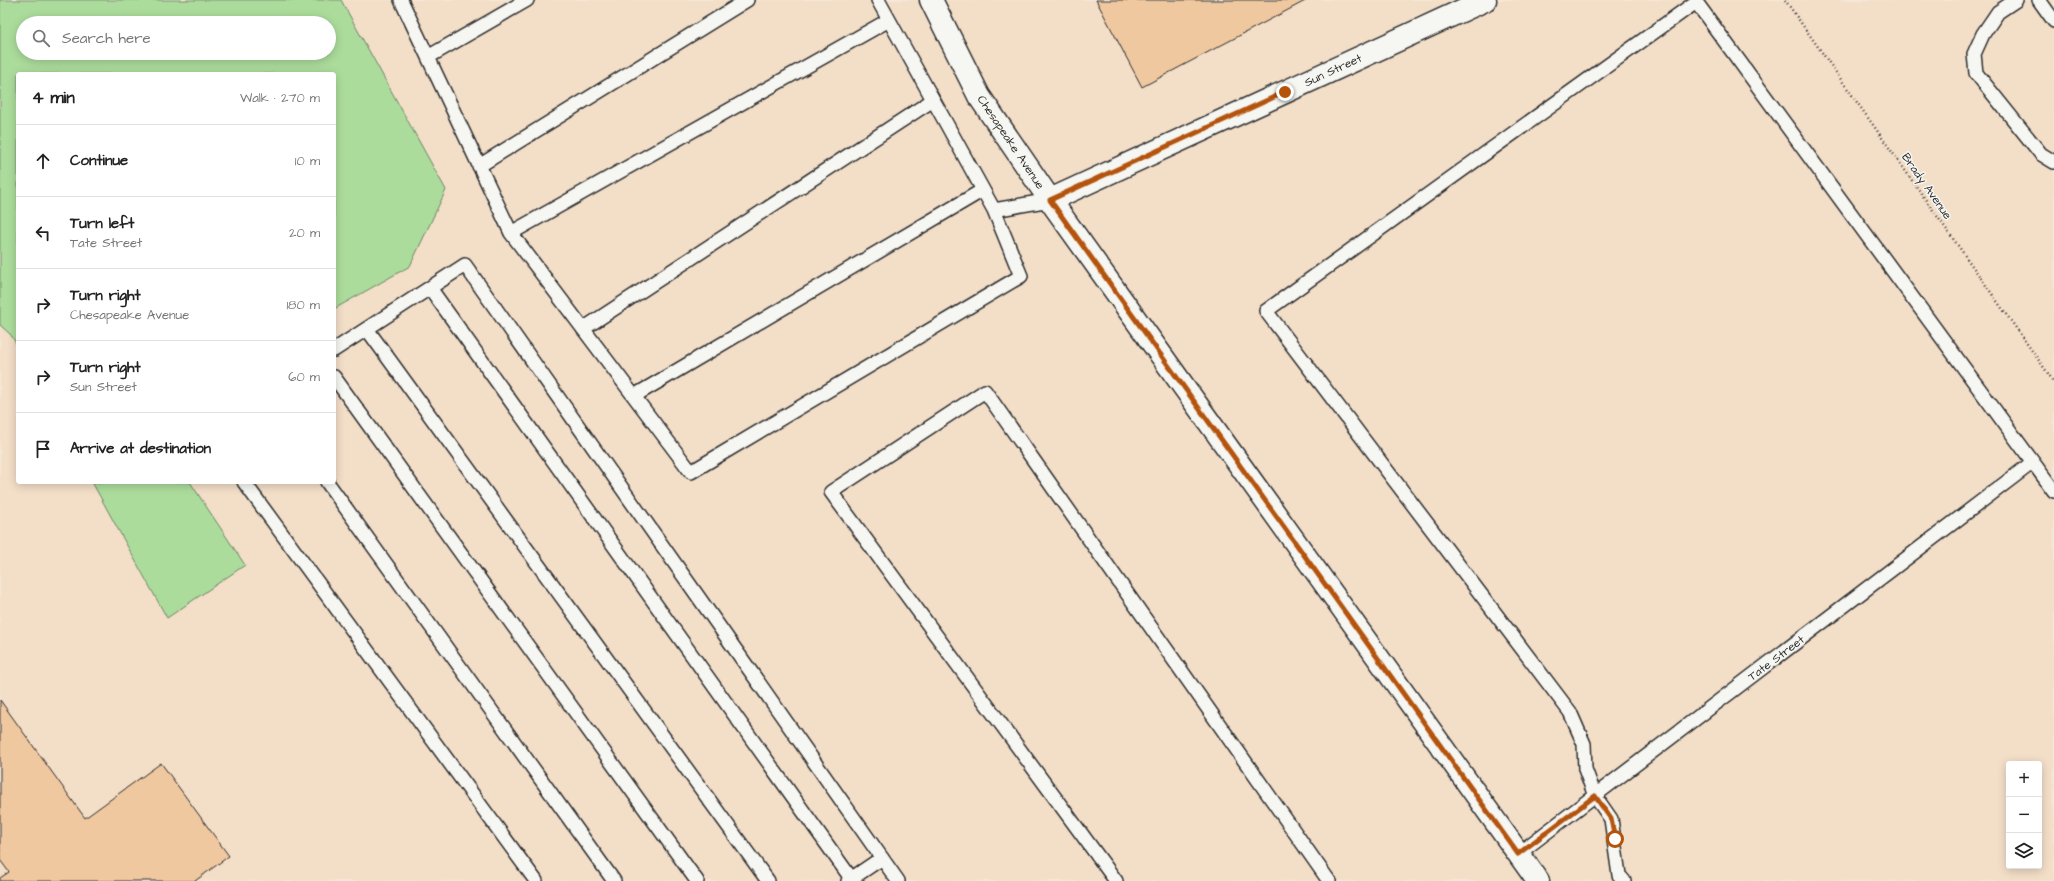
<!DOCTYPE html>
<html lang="en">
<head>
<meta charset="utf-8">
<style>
	:root { --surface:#fff; --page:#f6f6f6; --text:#222; --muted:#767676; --line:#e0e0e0 }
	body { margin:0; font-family:"Architects Daughter",sans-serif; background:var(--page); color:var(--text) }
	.controls { position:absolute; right:12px; bottom:12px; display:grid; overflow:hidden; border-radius:4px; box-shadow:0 2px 10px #0003 }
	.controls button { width:36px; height:36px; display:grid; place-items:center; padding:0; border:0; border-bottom:1px solid var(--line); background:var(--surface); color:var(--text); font:20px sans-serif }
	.stop { position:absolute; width:12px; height:12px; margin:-9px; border:3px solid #b45309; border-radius:50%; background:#fff }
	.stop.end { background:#b45309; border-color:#fff; box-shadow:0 1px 4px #0008 }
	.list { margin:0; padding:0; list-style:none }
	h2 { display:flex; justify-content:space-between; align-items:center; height:52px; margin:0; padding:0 16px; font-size:17px }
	h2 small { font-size:13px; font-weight:400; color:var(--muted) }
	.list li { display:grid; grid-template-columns:26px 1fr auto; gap:12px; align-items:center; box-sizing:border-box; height:72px; padding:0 16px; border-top:1px solid var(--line) }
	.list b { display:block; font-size:15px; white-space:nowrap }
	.list p { margin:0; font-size:13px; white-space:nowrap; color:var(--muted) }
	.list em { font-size:13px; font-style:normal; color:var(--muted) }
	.icon { flex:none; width:22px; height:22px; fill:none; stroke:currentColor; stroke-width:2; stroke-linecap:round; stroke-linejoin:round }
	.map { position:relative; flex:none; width:2054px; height:881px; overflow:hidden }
	.search { position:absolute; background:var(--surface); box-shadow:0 2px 10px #0003; left:16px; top:16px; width:320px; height:44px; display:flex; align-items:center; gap:10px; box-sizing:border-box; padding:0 14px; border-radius:22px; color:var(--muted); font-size:15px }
	.panel { position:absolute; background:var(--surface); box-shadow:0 2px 10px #0003; left:16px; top:72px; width:320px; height:412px; border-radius:4px }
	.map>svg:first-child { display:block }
	.built { fill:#f3dec8; fill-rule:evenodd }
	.green { fill:#acdc9c; stroke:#6c8464; fill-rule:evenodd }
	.building { fill:#f0c8a0; stroke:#2b2b2b }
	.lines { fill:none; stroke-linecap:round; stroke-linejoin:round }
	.service-casing { stroke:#2b2b2b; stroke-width:16 }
	.minor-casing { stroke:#2b2b2b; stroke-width:25 }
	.tertiary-casing { stroke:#2b2b2b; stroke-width:25 }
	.path { stroke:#2b2b2b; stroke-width:2.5; stroke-dasharray:1 3; stroke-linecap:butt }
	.service { stroke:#f6f6f2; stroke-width:13 }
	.minor { stroke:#f6f6f2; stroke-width:22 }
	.tertiary { stroke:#f6f6f2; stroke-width:22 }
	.route { stroke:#b45309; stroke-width:5 }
	.labels { text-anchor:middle; stroke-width:3; stroke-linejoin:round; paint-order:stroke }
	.street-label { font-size:12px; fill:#2b2b2b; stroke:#f6f6f2 }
</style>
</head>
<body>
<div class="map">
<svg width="2054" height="881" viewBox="0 0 2054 881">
	<rect width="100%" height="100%" fill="#f4e8d9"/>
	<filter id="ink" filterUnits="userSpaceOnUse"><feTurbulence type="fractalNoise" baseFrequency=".025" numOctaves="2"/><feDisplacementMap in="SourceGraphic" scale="8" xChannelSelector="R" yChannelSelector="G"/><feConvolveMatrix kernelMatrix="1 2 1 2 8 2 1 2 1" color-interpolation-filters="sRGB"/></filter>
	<g filter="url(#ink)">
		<path class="built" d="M119,0h1935v881h-2054v-766l18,-17v384h316v-408l-5,-21v-30zM2009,764h30v102h-30z"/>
		<path class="green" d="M0,0h341l105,190 -36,76 -76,43v-235h-316v273l-7,-12 -11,-10zM23,23h306v30h-306z
			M92,482h98l55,83 -78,53z"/>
		<path class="building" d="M1096,0h211l-165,87z
			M0,700l85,118 76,-55 68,93 -34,25h-195v-3l9,-6 -9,-12z"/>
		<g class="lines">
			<defs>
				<path id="service" d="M401,0l110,233 180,239 330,-196 -27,-66 -116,-210
					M2016,0l-18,12 -15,22 -9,20 2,19 65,81 13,8
					M2039,0l15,21
					M428,57l99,-57
					M479,166l268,-166
					M994,210l56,-10
					M511,233l378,-213
					M430,288l423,593
					M367,329l401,552
					M583,329l350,-229
					M334,350l131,-85 433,616
					M334,377l363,504
					M634,396l349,-206
					M244,482l292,399
					M327,482l287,399
					M1518,854l515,-392
					M848,881l34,-23
					M1116,881l-285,-389 154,-101 344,490
					M1624,881l-5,-6 -8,-56 -16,-23 -10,-27 -1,-25 -14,-32 -304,-401 430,-309 358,489"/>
				<path id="minor" d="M1050,200l435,-200"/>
				<path id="tertiary" d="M931,0l48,96 71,104 488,681"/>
			</defs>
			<use href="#service" class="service-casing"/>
			<use href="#minor" class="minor-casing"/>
			<use href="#tertiary" class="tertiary-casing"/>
			<path class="path" d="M1785,0l269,382"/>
			<use href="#service" class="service"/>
			<use href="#minor" class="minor"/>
			<use href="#tertiary" class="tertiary"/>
		</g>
	</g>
	<g class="lines" filter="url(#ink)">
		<path class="route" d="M1285,92l-235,108 468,654 77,-58 16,23 4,20"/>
	</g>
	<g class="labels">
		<g class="street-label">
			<text transform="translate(1333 70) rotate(-25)" y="4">Sun Street</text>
			<text transform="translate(1011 142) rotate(56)" y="4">Chesapeake Avenue</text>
			<text transform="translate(1927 186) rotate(55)" y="4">Brady Avenue</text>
			<text transform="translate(1776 658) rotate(-37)" y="4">Tate Street</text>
		</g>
	</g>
</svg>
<div class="controls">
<button>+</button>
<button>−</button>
<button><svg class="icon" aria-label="layers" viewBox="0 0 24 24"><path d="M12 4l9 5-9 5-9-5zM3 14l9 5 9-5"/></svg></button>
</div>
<div class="stop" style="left:1615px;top:839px"></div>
<div class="stop end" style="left:1285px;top:92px"></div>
<div class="search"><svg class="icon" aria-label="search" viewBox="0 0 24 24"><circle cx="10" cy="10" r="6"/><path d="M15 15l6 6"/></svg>Search here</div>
<section class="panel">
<h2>4 min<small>Walk · 270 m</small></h2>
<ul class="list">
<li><svg class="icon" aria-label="ahead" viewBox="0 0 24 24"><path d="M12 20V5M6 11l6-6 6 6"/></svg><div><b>Continue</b></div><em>10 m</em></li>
<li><svg class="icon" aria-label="left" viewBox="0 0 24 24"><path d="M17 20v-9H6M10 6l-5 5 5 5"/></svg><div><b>Turn left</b><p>Tate Street</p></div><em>20 m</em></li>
<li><svg class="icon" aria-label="right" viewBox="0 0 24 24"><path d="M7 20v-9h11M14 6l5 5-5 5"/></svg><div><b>Turn right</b><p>Chesapeake Avenue</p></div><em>180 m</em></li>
<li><svg class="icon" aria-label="right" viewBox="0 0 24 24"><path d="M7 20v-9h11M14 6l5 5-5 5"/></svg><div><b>Turn right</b><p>Sun Street</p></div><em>60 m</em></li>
<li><svg class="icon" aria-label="arrive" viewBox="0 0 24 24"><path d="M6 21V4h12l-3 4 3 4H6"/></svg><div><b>Arrive at destination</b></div></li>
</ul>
</section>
</div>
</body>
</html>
